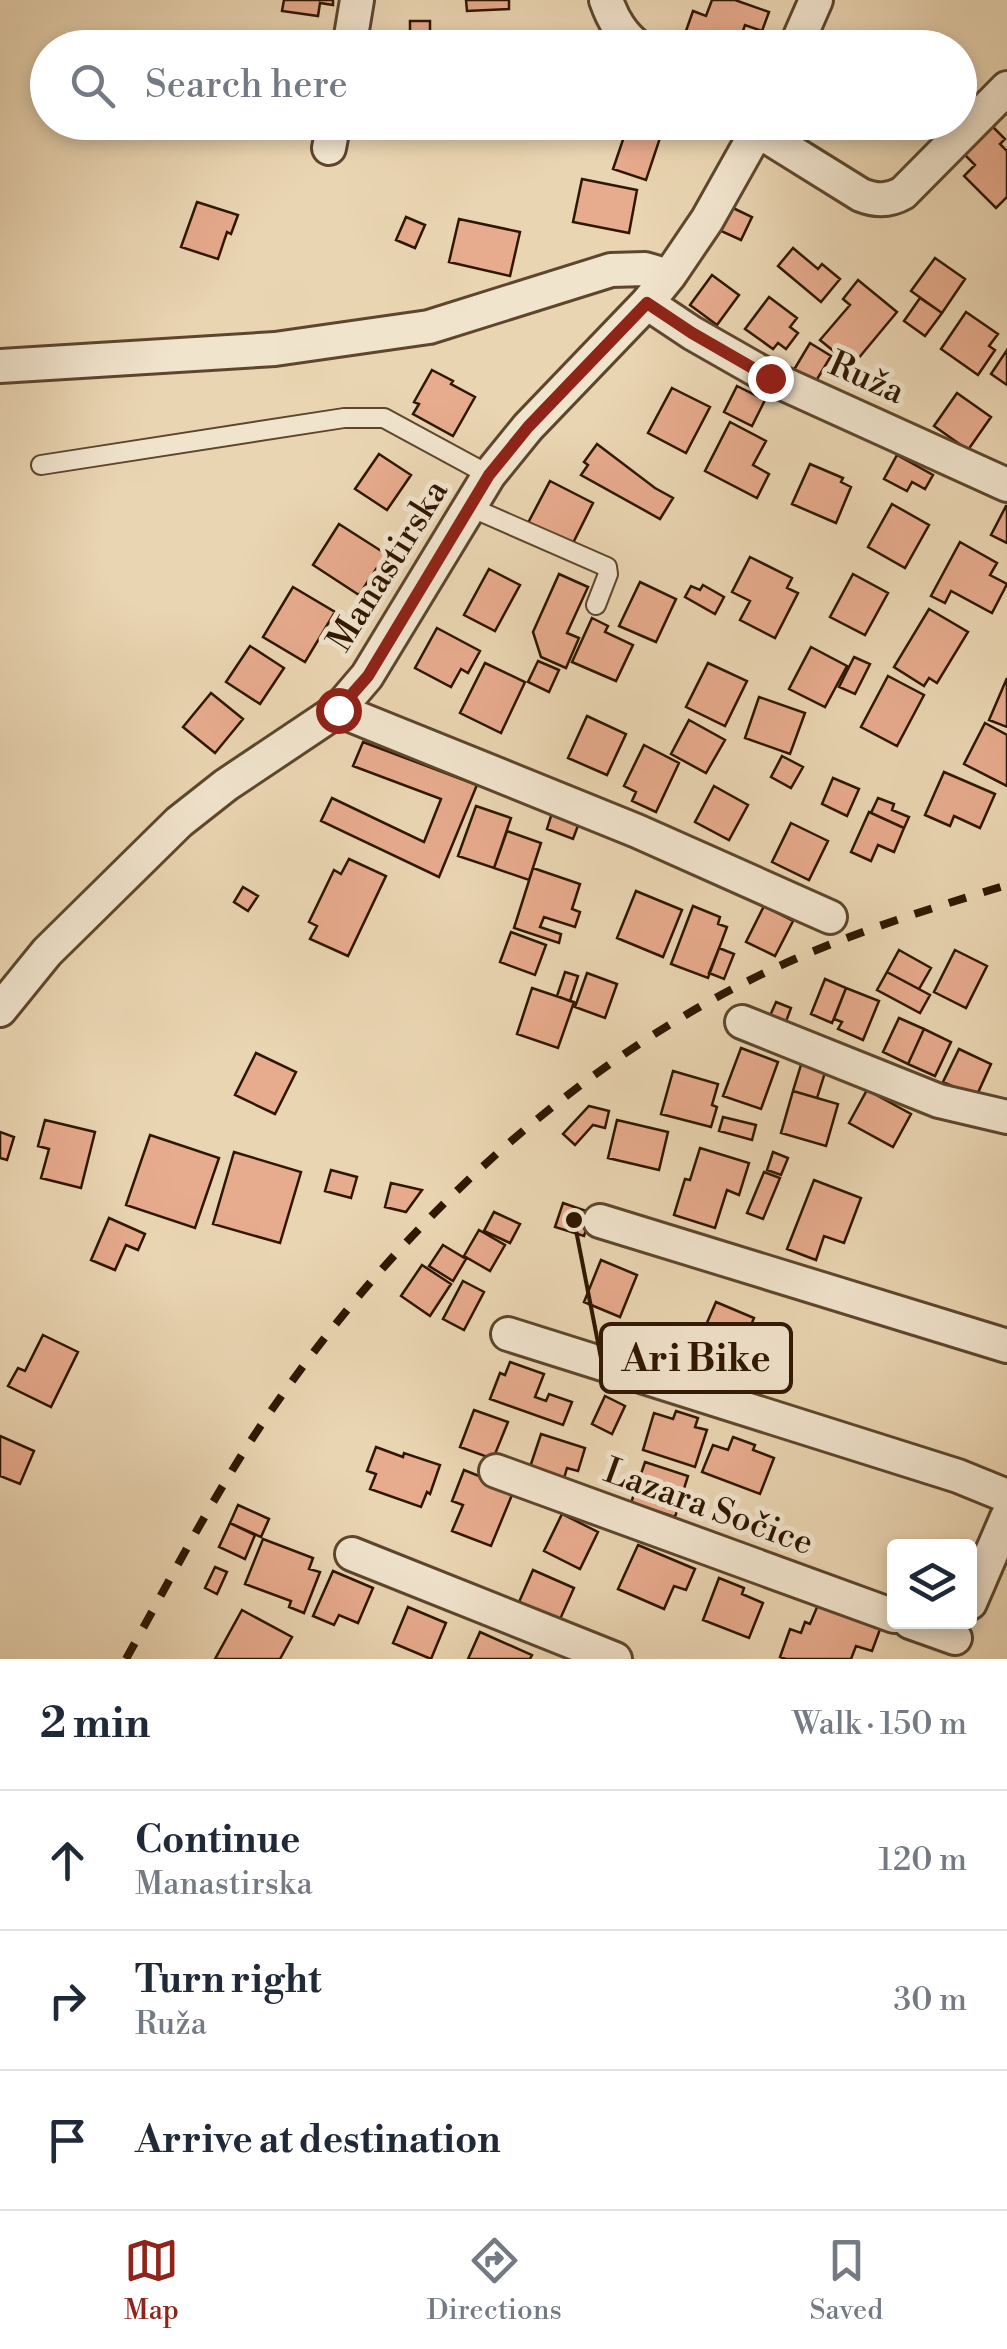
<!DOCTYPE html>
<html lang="en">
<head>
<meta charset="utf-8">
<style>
	:root { --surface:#fff; --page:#f6f6f7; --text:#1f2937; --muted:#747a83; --line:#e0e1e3; --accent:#8f2418 }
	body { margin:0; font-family:"Libre Bodoni",serif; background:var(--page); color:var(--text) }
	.controls { position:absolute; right:30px; bottom:30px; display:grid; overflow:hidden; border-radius:10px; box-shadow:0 5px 15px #0003 }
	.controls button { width:90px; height:90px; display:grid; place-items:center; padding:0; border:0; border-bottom:2px solid var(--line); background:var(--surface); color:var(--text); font:50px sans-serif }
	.stop { position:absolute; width:30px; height:30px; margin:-22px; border:8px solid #8f2418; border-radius:50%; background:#fff }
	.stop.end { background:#8f2418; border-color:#fff; box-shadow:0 2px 10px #0008 }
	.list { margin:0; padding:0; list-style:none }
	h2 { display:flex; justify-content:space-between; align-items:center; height:130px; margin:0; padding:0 40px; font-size:42px }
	h2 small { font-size:32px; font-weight:400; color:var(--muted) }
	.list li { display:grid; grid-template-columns:65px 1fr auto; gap:30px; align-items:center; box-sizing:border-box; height:140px; padding:0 40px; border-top:2px solid var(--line) }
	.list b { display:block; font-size:38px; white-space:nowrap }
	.list p { margin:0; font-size:32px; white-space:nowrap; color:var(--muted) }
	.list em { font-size:32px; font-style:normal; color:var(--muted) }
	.icon { flex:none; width:55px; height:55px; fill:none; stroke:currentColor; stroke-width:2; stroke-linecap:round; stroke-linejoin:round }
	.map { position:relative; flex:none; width:1007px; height:1659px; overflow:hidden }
	.search { position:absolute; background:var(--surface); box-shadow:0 5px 15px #0003; left:30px; right:30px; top:30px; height:110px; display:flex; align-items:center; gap:25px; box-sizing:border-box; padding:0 35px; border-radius:55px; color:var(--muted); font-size:38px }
	.sheet { height:550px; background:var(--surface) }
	nav { display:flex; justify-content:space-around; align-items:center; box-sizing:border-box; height:140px; border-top:2px solid var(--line); background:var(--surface); font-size:28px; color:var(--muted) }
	nav a { display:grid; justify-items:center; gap:5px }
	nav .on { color:var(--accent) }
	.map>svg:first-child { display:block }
	.building { fill:#e7ab8d; stroke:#2e1600; stroke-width:2.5 }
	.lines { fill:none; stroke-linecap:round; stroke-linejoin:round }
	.lane-casing { stroke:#5d462c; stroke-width:22 }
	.street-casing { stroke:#5d462c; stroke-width:38 }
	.lane { stroke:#f1e4cd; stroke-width:18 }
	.street { stroke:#f1e4cd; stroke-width:32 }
	.rail { stroke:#2e1600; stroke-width:8; stroke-dasharray:18 18; stroke-linecap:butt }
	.route { stroke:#8f2418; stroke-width:12 }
	.labels { text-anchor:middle; stroke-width:10; stroke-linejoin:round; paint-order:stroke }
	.street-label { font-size:35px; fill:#2e1600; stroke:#f1e4cd }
	.leader { fill:none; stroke:#2e1600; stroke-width:4 }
	.callout-dot { fill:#2e1600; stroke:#f1e4cd; stroke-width:4 }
	.callout { fill:#f1e4cd; stroke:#2e1600; stroke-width:4 }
	.callout-label { font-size:38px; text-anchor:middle; font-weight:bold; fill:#2e1600 }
</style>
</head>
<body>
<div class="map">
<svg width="1007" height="1659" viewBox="0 0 1007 1659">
	<rect width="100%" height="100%" fill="#ead5b2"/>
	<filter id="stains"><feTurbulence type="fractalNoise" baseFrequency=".002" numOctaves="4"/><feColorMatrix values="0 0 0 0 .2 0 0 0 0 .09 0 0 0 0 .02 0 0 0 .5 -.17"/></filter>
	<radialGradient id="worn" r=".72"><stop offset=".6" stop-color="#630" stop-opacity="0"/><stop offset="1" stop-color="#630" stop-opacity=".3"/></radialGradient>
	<path class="building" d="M284,0h49v5l-13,-2 -2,13 -36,-5z
		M466,0h43v9l-42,2z
		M712,0h23l34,12 -7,19 -17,-6 -8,23h-57l13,-37 13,5z
		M410,21h20v23l-20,-1z
		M629,122l36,1 -19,57 -33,-11z
		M990,124l15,15 -5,5 7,7v46l-11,11 -32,-32 11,-11 -13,-13z
		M582,179l55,11 -8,43 -56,-11z
		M197,202l41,13 -7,19 -4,-2 -9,27 -37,-12z
		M733,208l19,9 -11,23 -20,-9z
		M406,217l19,8 -10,23 -19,-8z
		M459,219l61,13 -10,44 -61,-14z
		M793,248l25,21 4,-5 18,15 -19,23 -43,-36z
		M935,258l30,21 -23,34 -31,-22z
		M712,275l27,20 -22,30 -27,-20z
		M858,280l39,32 -45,54 -32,-26 30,-35 -7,-6z
		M769,297l28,21 -7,9 8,6 -12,16 -8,-6 -5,6 -28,-20z
		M920,298l22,15 -17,23 -21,-15z
		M966,312l32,22 -9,12 6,4 -17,25 -37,-26z
		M810,343l21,13 -18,30 -21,-13z
		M1007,350v35l-16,-11z
		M432,370l21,11 -2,3 24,13 -22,39 -40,-22 6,-10 -5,-2z
		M737,386l28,14 -13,26 -28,-14z
		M672,388l38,19 -24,46 -38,-20z
		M957,393l34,24 -23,33 -34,-24z
		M730,422l36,19 -13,24 16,9 -12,24 -52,-27z
		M597,444l58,44 18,10 -13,21 -79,-44 7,-10 -4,-3z
		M379,454l32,21 -24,35 -32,-21z
		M897,455l36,20 -8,14 -13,-7 -5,9 -23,-12z
		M810,464l33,14 -2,4 10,5 -15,36 -44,-19z
		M550,481l43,22 -21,42 -44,-22z
		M892,504l37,21 -24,43 -37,-21z
		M1006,506h1v37l-16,-8z
		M339,524l47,30 -27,41 -46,-30z
		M960,542l37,21 -7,12 17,9 -15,29 -41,-22 -6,12 -14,-7z
		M750,557l42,21 -5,10 11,5 -23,45 -35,-18 10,-19 -18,-9z
		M489,569l31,16 -25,46 -31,-16z
		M559,574l29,13 -21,46 12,5 -13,30 -25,-11 -8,-25z
		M853,574l35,19 -23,42 -35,-18z
		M640,582l36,17 -20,43 -37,-16z
		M703,585l21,12 -9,17 -30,-17 6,-11 9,4z
		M293,587l42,25 -30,50 -42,-25z
		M929,609l39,23 -31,51 -8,-5 -5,8 -30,-19z
		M592,618l16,8 -3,6 28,13 -17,36 -44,-19z
		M437,628l43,23 -12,22 -7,-4 -10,18 -36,-19z
		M250,646l34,22 -24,36 -34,-22z
		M811,647l36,19 -22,41 -36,-18z
		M854,657l16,7 -15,30 -16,-7z
		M538,661l21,9 -10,22 -21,-10z
		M485,663l40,19 -24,51 -41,-20z
		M708,663l39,18 -22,45 -39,-19z
		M888,676l36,19 -27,51 -36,-19z
		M1007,678v49l-18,-7z
		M211,693l32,26 -28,34 -32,-26z
		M759,697l46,16 -15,41 -45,-16z
		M587,716l39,18 -19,41 -39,-17z
		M689,720l36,20 -19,33 -35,-19z
		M985,723l22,12v51l-43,-22z
		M363,742l114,43 -38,92 -118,-56 11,-23 92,44 17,-43 -88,-33z
		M644,745l35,18 -23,49 -24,-11 4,-9 -12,-6z
		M782,756l21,11 -12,21 -20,-11z
		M944,772l51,22 -15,34 -26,-12 -4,10 -25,-11z
		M833,778l26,11 -12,27 -25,-12z
		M714,786l34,19 -19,35 -34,-18z
		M878,798l16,6 -2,6 17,7 -5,11 -33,-15z
		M476,806l35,12 -17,50 -36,-12z
		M869,812l35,16 -10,24 -16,-7 -7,16 -20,-9z
		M552,813l27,10 -6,16 -26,-10z
		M791,823l37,18 -19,39 -37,-18z
		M507,831l34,12 -12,37 -35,-12z
		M349,859l37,17 -38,80 -38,-17 7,-13 -8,-4 25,-52 7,4z
		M533,868l47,16 -8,25 8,3 -5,15 -31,-10 -4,10 21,7 -2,9 -45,-15z
		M243,887l15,9 -10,15 -14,-9z
		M636,891l46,19 -19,47 -46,-19z
		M693,906l27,11 -2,7 9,3 -19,51 -37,-14z
		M764,906l29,15 -18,35 -29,-14z
		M511,932l35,13 -11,30 -35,-13z
		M719,948l15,6 -10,25 -15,-6z
		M899,950l32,18 -12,21 -32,-17z
		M955,950l32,16 -21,42 -32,-16z
		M565,972l13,4 -8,25 -13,-5z
		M887,972l43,23 -10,18 -43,-23z
		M587,973l30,11 -12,34 -30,-11z
		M825,979l21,9 -14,35 -21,-9z
		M532,988l42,14 -16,46 -41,-14z
		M846,988l33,13 -16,39 -25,-11 4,-7 -8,-3z
		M776,1002l15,6 -6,16 -16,-6z
		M899,1018l25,11 -16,35 -25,-12z
		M924,1029l27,13 -16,34 -27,-12z
		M741,1048l37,14 -17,47 -38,-13z
		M959,1049l32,15 -15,33 -33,-15z
		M256,1053l40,19 -21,42 -40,-19z
		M804,1055l24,8 -11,35 -24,-7z
		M673,1071l45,13 -6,21 5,2 -6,20 -50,-13z
		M867,1090l44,24 -18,33 -44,-24z
		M793,1091l45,13 -12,42 -45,-13z
		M589,1106l20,5 -4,17 -12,-3 -18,20 -12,-11z
		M723,1117l33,8 -4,15 -33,-9z
		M45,1120l50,12 -14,56 -40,-10 8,-29 -11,-3z
		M617,1120l51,12 -9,38 -51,-12z
		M0,1132l14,5 -7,23 -7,-2z
		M150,1135l69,23 -24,70 -69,-23z
		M700,1148l49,15 -10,32 -12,-5 -12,38 -41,-13 11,-36 5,1z
		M234,1152l67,20 -21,71 -67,-19z
		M773,1152l15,6 -7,17 -14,-5z
		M331,1170l26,7 -6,21 -26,-7z
		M764,1172l16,6 -17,41 -16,-6z
		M814,1180l47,18 -17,45 -20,-7 -8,24 -29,-11z
		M391,1183l31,7 -16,22 -21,-5z
		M563,1203l29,10 -8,23 -29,-9z
		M494,1212l26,12 -10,19 -26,-12z
		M109,1218l36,16 -7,16 -12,-5 -11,25 -24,-10z
		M479,1230l26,15 -15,26 -26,-15z
		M443,1245l23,14 -13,22 -24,-15z
		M601,1260l36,15 -17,42 -36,-15z
		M422,1265l29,19 -21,32 -29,-20z
		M463,1281l21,11 -20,38 -21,-11z
		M716,1302l38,16 -22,53 -39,-16z
		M43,1335l35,17 -27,55 -43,-21 10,-18 7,3z
		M510,1362l34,12 -9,23 11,4 3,-7 23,8 -9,23 -73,-26 10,-26 5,2z
		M723,1373l32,10 -7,22 -32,-10z
		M605,1396l20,10 -13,28 -20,-10z
		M474,1410l34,12 -15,37 -33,-12z
		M676,1411l22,7 -3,9 12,3 -12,37 -52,-17 11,-37 19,6z
		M541,1434l44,14 -7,23 -11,-3 -4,14 -34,-12z
		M0,1436l34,15 -14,33 -20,-8z
		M733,1437l22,8 -2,5 21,8 -14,36 -58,-22 11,-27 15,5z
		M376,1447l27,10 1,-4 36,12 -10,29 -3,-2 -6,15 -51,-18 6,-15 -9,-3z
		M645,1462l43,14 -13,41 -44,-14z
		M464,1470l50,20 -23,56 -39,-15 11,-26 -11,-4z
		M238,1505l31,14 -8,18 -31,-14z
		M562,1514l36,18 -18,37 -36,-18z
		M230,1523l25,12 -10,24 -26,-12z
		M263,1539l50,19 -4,11 11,3 -16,41 -15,-6 2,-6 -46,-17z
		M638,1545l57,24 -9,21 -12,-4 -10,23 -46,-20z
		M215,1567l12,5 -10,22 -12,-6z
		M533,1570l41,18 -17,38 -41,-17z
		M333,1571l40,17 -15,35 -19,-8 -5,10 -21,-9z
		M719,1578l25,10 -2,6 21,9 -14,35 -46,-18z
		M820,1600l62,24 -10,27 -16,-5 -5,13h-65l-6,-2 10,-28 11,4 4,-11 5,2z
		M408,1607l38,16 -15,36 -38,-16z
		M242,1610l50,27 -12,22h-65z
		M480,1632l52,23 -2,4h-62z"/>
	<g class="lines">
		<defs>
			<path id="lane" d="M41,465l303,-47h40l105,57
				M470,507l137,60 1,7 -12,31"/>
			<path id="street" d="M606,0c7,20 16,35 33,48
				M349,48l8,-48
				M795,48l21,-48
				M758,131l103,64c15,6 28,6 42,-2l104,-105
				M329,148l5,-26
				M647,303l45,30 79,45 236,107
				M0,366l275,-17 154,-22 182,-57 34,-1 24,7
				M338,710l299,121 193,86
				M0,1010l47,-58 132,-130 47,-37 112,-75 29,-34 122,-201 39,-48 119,-124 22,-27 38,-56 55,-98
				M742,1022l197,79 68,16
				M600,1221l407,125
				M508,1334l450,142 49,20
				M496,1471l398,145
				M352,1554l263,105
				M970,1603l37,-86
				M910,1622l45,16"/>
		</defs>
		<use href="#lane" class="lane-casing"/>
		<use href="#street" class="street-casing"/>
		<use href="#lane" class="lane"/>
		<use href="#street" class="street"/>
		<path class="rail" d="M126,1659c49,-88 95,-179 154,-261 122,-173 286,-328 478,-422 80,-39 164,-65 249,-91"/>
	</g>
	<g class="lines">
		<path class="route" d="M338,710l30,-34 121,-201 39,-48 119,-124 45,30 78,45"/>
	</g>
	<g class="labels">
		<g class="street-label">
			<text transform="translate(867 377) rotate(24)" y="12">Ruža</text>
			<text transform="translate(387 565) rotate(-58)" y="12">Manastirska</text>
			<text transform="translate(709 1506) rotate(20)" y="12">Lazara Sočice</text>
		</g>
	</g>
	<path class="leader" d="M574 1220L601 1358"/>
	<circle class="callout-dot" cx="574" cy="1220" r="10"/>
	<rect class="callout" x="601" y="1324" width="190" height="68" rx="10"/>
	<g class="callout-label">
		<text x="696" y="1371">Ari Bike</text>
	</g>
	<rect width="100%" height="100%" filter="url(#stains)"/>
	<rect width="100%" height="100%" fill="url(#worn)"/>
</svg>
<div class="controls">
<button><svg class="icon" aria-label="layers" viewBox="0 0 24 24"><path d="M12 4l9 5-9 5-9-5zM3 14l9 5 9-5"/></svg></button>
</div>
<div class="stop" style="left:338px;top:710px"></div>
<div class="stop end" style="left:770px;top:378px"></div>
<div class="search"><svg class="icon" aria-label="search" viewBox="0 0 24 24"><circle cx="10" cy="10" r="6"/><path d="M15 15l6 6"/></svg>Search here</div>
</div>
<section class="sheet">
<h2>2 min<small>Walk · 150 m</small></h2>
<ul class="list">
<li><svg class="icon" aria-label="ahead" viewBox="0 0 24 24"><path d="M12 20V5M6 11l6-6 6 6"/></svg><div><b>Continue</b><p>Manastirska</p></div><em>120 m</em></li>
<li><svg class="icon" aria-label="right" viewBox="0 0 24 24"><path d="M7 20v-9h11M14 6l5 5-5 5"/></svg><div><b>Turn right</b><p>Ruža</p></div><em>30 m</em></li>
<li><svg class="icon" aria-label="arrive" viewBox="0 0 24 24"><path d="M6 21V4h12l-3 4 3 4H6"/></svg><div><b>Arrive at destination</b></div></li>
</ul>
</section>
<nav>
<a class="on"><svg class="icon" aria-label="map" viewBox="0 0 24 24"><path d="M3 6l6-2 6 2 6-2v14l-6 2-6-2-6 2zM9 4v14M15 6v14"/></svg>Map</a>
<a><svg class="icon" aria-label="directions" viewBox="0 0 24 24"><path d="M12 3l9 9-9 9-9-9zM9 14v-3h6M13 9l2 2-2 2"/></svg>Directions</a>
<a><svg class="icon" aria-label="saved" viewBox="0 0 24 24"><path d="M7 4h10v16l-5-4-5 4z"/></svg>Saved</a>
</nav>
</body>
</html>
